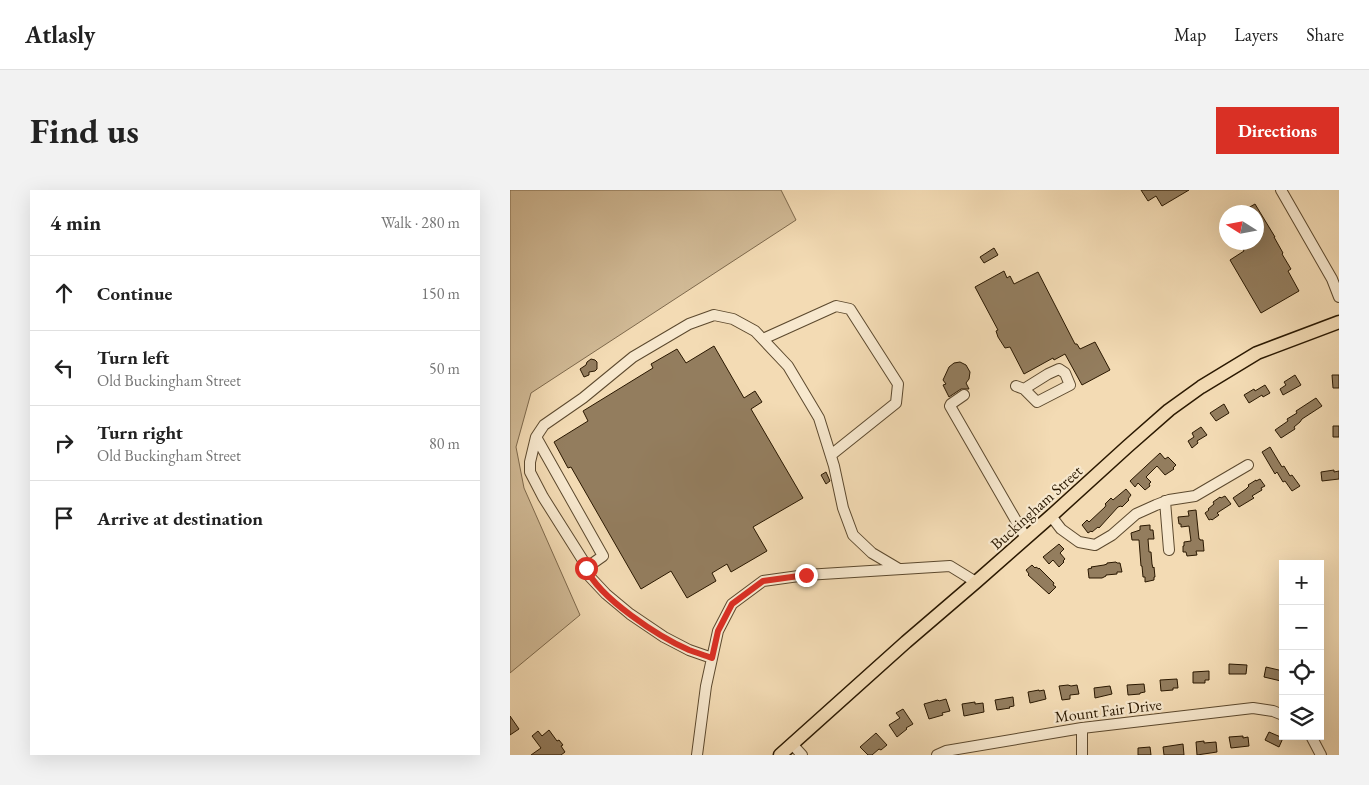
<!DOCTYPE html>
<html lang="en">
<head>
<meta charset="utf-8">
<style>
	:root { --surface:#fff; --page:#f2f2f2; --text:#222; --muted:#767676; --line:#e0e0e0; --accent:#d93025 }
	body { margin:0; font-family:"EB Garamond",serif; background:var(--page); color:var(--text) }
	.controls { position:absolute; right:15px; bottom:15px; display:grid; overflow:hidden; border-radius:0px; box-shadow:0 5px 20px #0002 }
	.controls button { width:45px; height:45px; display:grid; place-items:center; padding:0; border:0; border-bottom:1px solid var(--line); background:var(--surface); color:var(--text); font:25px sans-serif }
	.compass { position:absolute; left:709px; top:15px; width:45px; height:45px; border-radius:50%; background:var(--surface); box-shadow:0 5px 20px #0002; rotate:281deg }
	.stop { position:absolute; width:15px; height:15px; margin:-11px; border:4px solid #d93025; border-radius:50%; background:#fff }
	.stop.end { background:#d93025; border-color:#fff; box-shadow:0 1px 5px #0008 }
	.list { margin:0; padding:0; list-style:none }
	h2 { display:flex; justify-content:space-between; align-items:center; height:65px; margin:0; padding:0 20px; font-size:21px }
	h2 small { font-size:16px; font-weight:400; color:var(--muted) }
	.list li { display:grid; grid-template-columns:32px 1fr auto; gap:15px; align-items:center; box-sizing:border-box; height:75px; padding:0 20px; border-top:1px solid var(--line) }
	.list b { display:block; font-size:19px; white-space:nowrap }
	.list p { margin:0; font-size:16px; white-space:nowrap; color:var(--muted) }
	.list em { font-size:16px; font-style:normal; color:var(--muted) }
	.icon { flex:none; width:28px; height:28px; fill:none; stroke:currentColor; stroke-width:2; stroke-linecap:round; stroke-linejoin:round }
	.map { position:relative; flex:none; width:829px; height:565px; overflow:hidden; border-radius:0px }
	header { display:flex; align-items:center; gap:30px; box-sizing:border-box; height:70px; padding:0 25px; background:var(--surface); border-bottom:1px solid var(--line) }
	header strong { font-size:24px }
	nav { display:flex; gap:28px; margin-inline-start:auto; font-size:18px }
	.intro { display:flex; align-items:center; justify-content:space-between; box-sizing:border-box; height:120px; padding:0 30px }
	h1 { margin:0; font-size:35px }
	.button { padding:12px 22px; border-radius:0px; background:var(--accent); color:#fff; font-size:18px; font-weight:700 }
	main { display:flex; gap:30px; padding:0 30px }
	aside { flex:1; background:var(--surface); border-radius:0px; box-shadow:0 5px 20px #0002 }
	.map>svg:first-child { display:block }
	.green { fill:#d1ba96; stroke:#7e694c }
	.building { fill:#937d5e; stroke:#2a1801 }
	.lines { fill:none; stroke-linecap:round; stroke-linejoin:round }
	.minor-casing { stroke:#5c492e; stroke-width:12 }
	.major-casing { stroke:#2a1801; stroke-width:15 }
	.minor { stroke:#f7e8ce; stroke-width:10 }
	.major { stroke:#f3dbb4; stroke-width:12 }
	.route { stroke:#d93025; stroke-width:6 }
	.labels { text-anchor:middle; stroke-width:4.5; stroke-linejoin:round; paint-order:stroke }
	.street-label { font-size:16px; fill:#2a1801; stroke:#f7e8ce }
</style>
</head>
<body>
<header>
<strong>Atlasly</strong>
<nav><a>Map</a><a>Layers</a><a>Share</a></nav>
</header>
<div class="intro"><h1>Find us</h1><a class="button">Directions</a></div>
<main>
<aside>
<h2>4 min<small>Walk · 280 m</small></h2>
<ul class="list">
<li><svg class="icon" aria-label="ahead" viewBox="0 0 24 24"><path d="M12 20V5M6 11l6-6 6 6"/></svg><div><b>Continue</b></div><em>150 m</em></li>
<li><svg class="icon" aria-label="left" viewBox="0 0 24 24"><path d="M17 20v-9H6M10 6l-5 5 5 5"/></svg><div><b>Turn left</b><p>Old Buckingham Street</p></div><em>50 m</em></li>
<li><svg class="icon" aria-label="right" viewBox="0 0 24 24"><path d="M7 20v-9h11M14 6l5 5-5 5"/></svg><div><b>Turn right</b><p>Old Buckingham Street</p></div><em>80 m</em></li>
<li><svg class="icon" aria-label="arrive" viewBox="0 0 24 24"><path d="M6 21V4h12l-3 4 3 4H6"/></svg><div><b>Arrive at destination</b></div></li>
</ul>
</aside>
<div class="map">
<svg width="829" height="565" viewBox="0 0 829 565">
	<rect width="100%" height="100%" fill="#f3dbb4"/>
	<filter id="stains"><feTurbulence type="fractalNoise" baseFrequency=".004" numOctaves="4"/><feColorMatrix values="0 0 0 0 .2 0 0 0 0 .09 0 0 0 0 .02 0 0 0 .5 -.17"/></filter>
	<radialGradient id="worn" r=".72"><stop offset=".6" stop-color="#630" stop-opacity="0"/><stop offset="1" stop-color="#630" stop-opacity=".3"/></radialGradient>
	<path class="green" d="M0,0h271l15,30 -265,173 -15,54 8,41 56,127 -70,58z"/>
	<path class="building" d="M631,0h48l-27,16 -6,-10 -8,5z
		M745,14l20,33h-1l9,16 -1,1 9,15 -3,2 11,20 -38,22 -31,-53 14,-9 -5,-9h17v-30h-15z
		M484,58l4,7 -14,8 -4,-6z
		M494,81l3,7 3,-2 4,8 24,-12 37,72h2l3,5 15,-7 15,28 -28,15 -17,-31 -11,6 -1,-2 -29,16 -14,-27 -5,1 -7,-11 -2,-6 2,-1 -23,-43z
		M204,156l30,52 11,-7 7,11 -11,7 52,89 -50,29 14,24 -36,21 -4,-8 -15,9 4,8 -29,17 -16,-27 -30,18 -70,-122 -3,1 -14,-26 34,-21 -5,-10 70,-43 -2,-4 26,-15 9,14z
		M81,169l4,1 2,2v7l-2,2 -6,1v3l-5,2 -4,-8 6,-4 1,-3z
		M450,172l6,3 4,7 -1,7 -3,4 3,6h-8l-12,8 -6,-12 3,-1 -3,-4 6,-13 5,-4z
		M785,185l6,10 -18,10 -3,-6 6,-4 -2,-3z
		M822,185h7v13h-6z
		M755,195l5,8 -7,4 -1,-2 -13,8 -5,-8 10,-6 1,2z
		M806,208l6,8 -20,13 -2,3 -6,5 1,2 -14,9 -6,-8 13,-9 -1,-2 10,-6 -1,-2z
		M714,214l5,9 -13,8 -6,-8z
		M823,236h6v11h-6z
		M691,237l6,8 -10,6 1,2 -6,5 -4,-7 6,-4 -2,-4z
		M760,257l12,20 2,-1 6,10 2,-1 8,11 -8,5 -7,-10 -2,1 -6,-10 -2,2 -13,-22z
		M650,263l5,6 3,-2 8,8 -3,3 1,1 -9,6 -8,-9 -11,11 5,5 -2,2 1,2 -5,4 -7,-7 -3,4 -5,-6z
		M824,280v2l5,-1v8l-17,2 -1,-9z
		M316,282l4,9 -4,3 -5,-9z
		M750,289l5,7 -4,2 1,2 -10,6 2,2 -15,9 -6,-9 13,-9 3,-3 -1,-1 8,-5v1z
		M616,299l5,6 -3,4 1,1 -7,7 -1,-1 -3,1 -19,21 -1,-1 -6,5 -1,-1 -3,2 -6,-8 5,-5 2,2 16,-15 1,-2 -1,-1 6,-6 2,2z
		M715,306l6,8 -14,9 2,2 -7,5 -1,-1 -2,1 -4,-7 4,-3 -1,-1 6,-5 -1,-2 7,-5 1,1z
		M686,320l3,29h1v1h3l1,11h-8l1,4 -10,1 -1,-4h-3v-6h1v-4l7,-1 -2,-15 -8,1v-3h-2l-1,-7 11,-1 -1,-5z
		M640,335v5h3l1,9h-6l1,13h2l1,12 1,4 1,-1 1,10h-1v3l-9,2v-5h-2l-1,-11h-1l-2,-26h-7l-1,-7 9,-3v-4z
		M549,354l5,5 -4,4 5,6 -2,2 1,1 -5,5 -6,-7 -4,4 -6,-7z
		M606,372l1,1h3l2,9h-5v2l-11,1v1l-4,2h-13l-1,-9 4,-1 -1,-1 13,-2 3,-1v-1z
		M522,375l3,3 1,-1 3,2v-1l15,15 -1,2 3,2 -7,7 -21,-19 1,-1 -3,-4z
		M719,474l18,1 -1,9h-17z
		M756,477l17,4 -2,10 -17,-4z
		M699,481v9h-4v3h-12v-11z
		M667,489l1,9h-5v2l-12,1 -1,-11z
		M634,494l1,8 -5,1v1l-12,1 -1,-10z
		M558,495l3,1 6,-1 2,9 -9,1v4l-8,1 -3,-14z
		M600,496l2,8 -17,4 -1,-10z
		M529,500v1l5,-1 2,9 -16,4 -2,-11z
		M503,507l1,9 -5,1 1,1 -13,2 -2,-10z
		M436,509l4,12 -8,2 1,2 -14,4 -5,-15 14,-4 1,1z
		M465,512v2l8,-1 1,9 -20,4 -2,-12z
		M393,519l10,15 -7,4 1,1 -10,8 -8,-12 11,-7 -4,-5z
		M0,526l9,13 -9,6z
		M39,540l8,11 2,-1 4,5 -2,1 4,6 -4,3h-30l10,-7 -9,-12 6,-5 4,5z
		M759,542l14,6 -4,9 -14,-7z
		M366,543l11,12 -6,5 -2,-1 -7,6h-4l-8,-8z
		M733,546v2l5,-1 1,9 -18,2 -2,-11z
		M694,551v2l12,-1 1,10 -20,3 -1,-13z
		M673,554l1,11h-20l-1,-8z
		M640,557l1,8h-13v-7z"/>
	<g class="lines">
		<defs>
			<path id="minor" d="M771,0l51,89 7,18
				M253,149l73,-33 14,3 48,75 -2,19 -65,52
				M506,196l8,3 24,-15 11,-5 6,4 5,12 -33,17 -13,-13
				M454,205l-13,9 -1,2 4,7 72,125
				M26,247l67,119 -17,12
				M655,311l4,49
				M541,326l10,13 18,13 16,3 17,-10 24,-21 20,-9 13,-5 26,-4 53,-31
				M202,468l-23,-8 -25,-13 -34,-23 -24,-20 -16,-17 -6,-15 -41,-65 -13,-25v-10l6,-25 8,-12 39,-27 50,-41 56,-33 25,-9 19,4 22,12 33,35 31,52 15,48 9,42 10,27 19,18 27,16
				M801,546l10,19
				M282,554l10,11
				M187,565l9,-69 12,-55 14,-27 31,-23 43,-6 144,-9 26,16
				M427,565l9,-4 136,-23 171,-20 20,3 10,4
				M572,565v-27"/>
			<path id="major" d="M270,565l126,-113 70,-60 75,-66 77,-70 41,-36 32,-23 56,-34 82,-31"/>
		</defs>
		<use href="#minor" class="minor-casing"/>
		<use href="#major" class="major-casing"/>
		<use href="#minor" class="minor"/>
		<use href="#major" class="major"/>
	</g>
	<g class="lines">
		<path class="route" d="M76,378c13,30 73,69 103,82 8,3 15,5 23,8l6,-27 14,-27 31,-23 43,-6"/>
	</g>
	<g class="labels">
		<g class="street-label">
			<text transform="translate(526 317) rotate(-42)" y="6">Buckingham Street</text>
			<text transform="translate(598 520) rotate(-7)" y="6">Mount Fair Drive</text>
		</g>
	</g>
	<rect width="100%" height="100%" filter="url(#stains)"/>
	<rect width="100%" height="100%" fill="url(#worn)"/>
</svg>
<div class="controls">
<button>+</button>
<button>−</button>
<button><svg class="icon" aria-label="locate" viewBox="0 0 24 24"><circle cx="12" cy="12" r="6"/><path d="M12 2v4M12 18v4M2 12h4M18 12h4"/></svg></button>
<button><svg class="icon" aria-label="layers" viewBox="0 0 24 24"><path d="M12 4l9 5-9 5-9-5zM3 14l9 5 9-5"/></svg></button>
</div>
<svg class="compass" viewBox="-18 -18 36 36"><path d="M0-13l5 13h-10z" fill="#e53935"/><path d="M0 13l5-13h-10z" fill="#767676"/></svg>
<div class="stop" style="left:76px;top:378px"></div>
<div class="stop end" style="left:296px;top:385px"></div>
</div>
</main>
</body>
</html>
